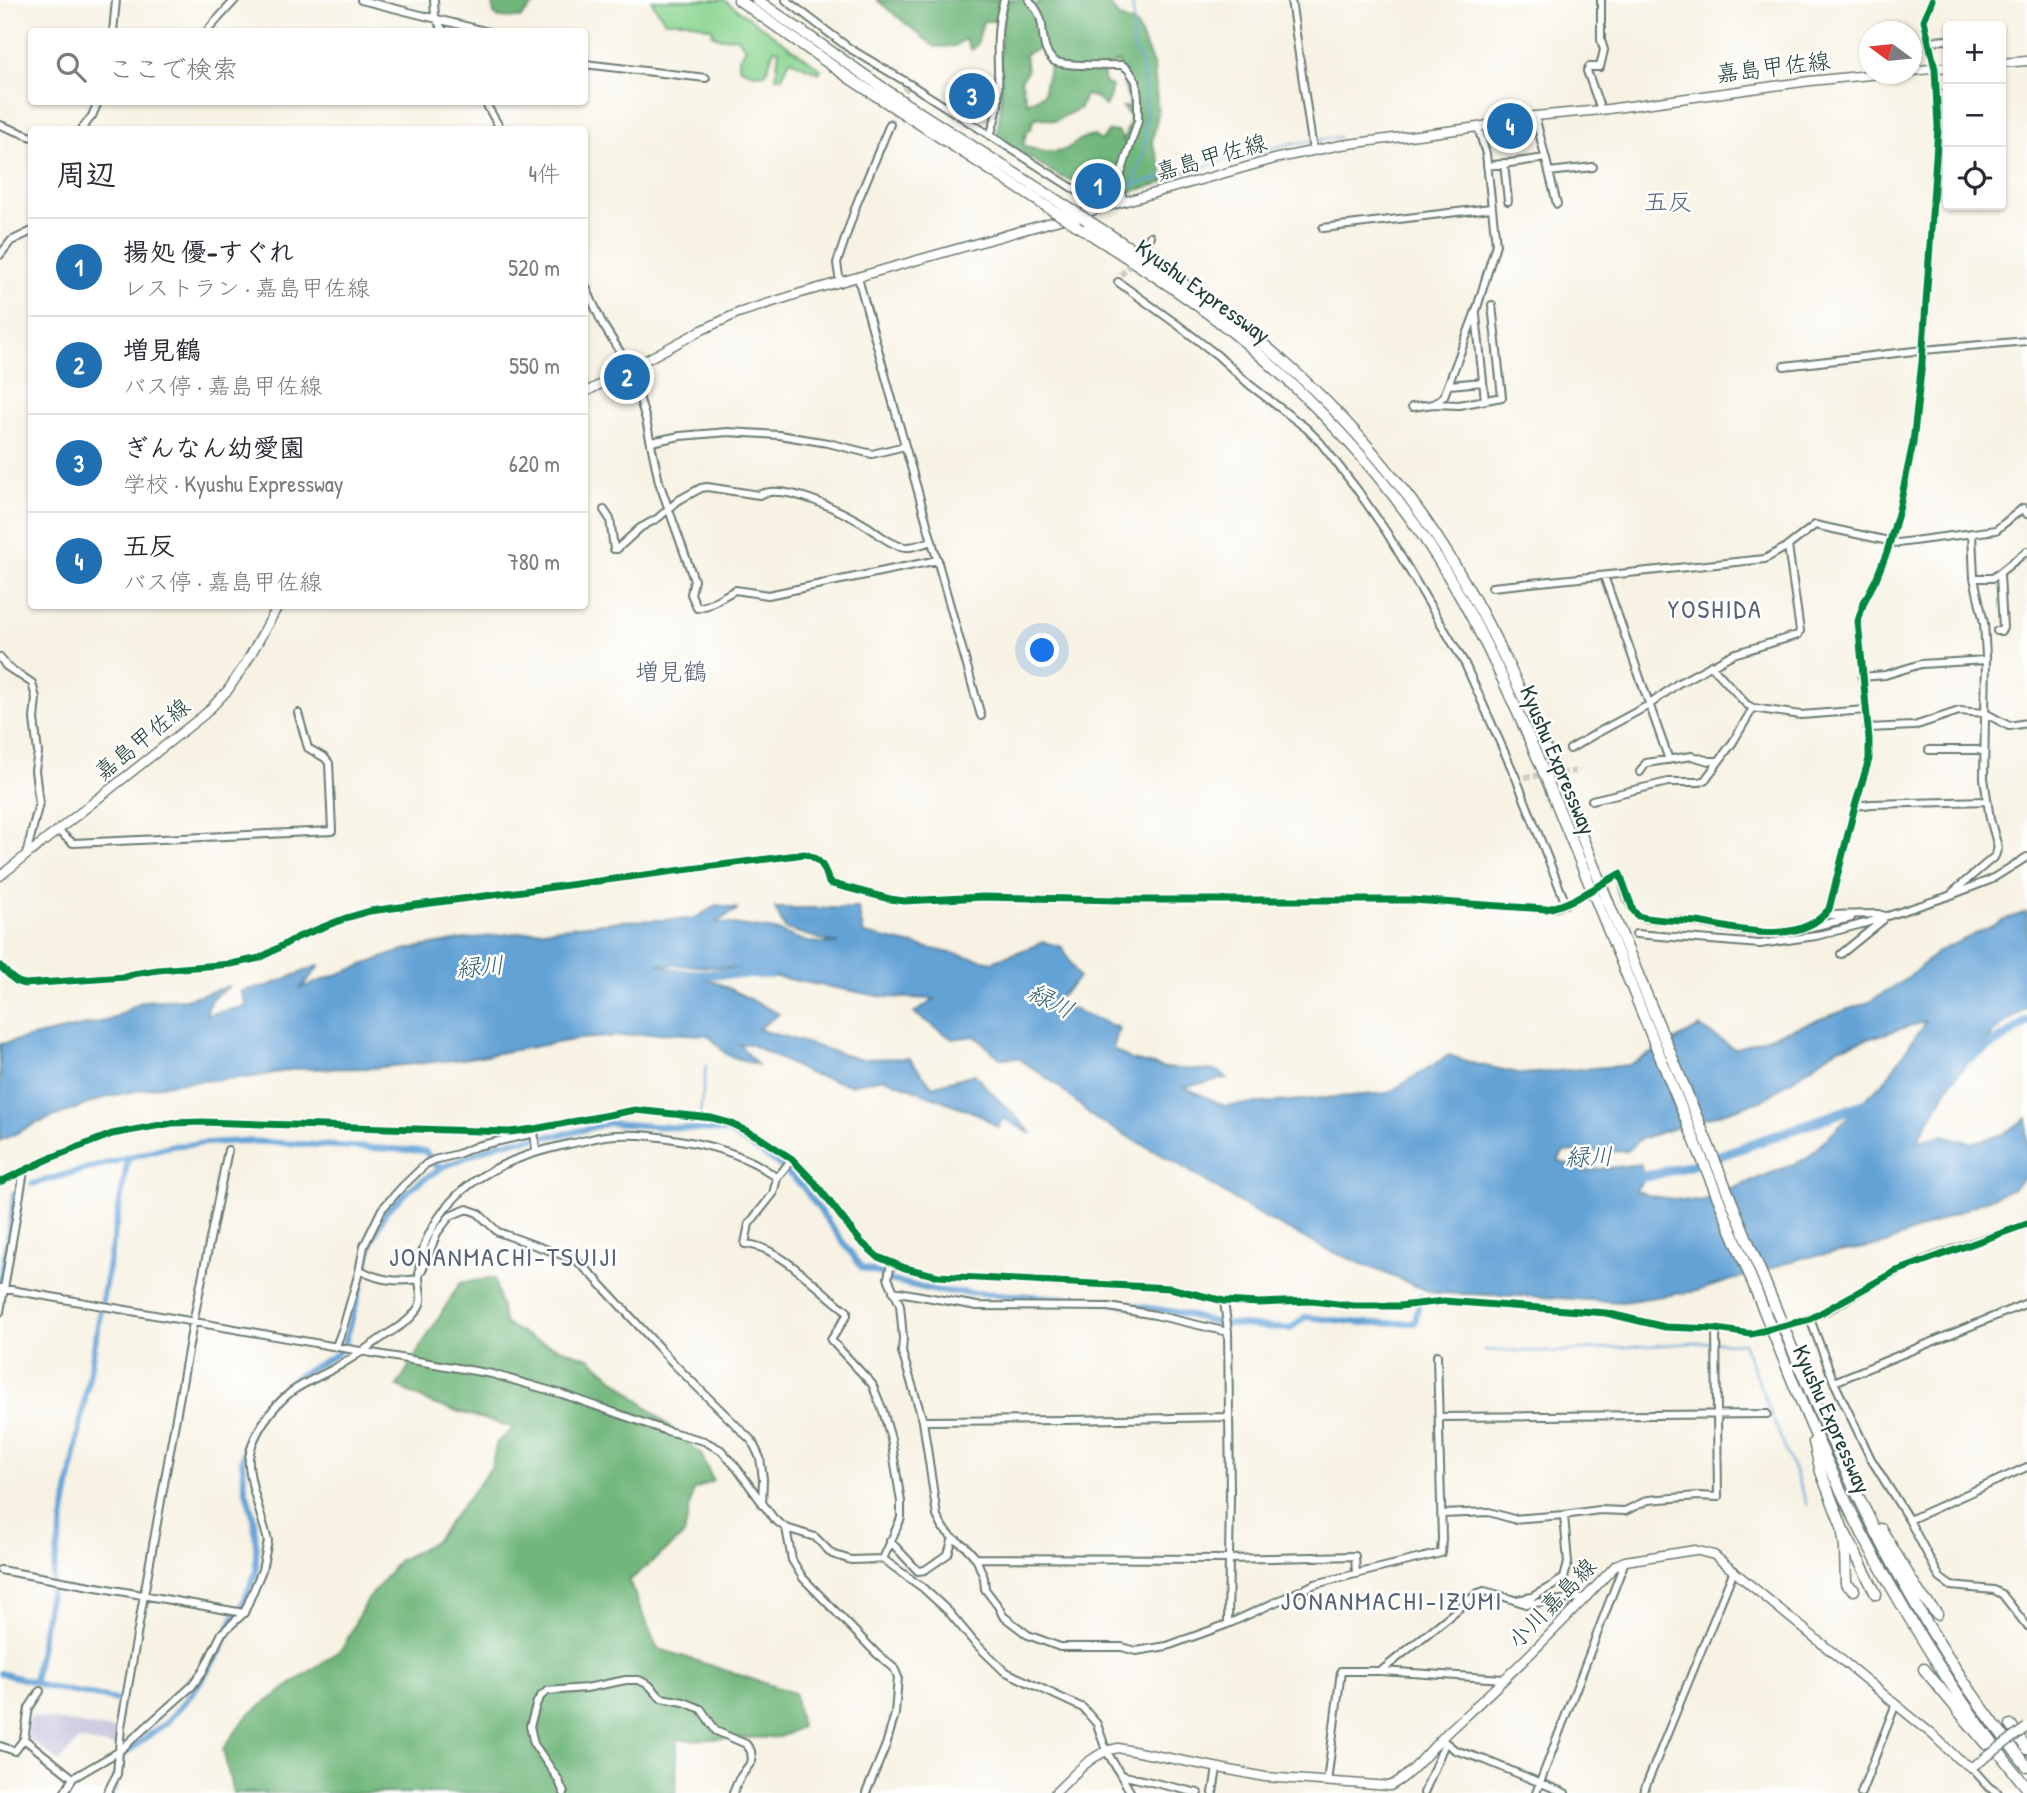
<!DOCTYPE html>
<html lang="ja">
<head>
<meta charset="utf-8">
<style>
	:root { --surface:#fff; --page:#f7f7f7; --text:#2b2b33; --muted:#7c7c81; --line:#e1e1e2; --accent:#1f6fb2 }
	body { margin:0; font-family:"Patrick Hand","Klee One",sans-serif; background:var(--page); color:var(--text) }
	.controls { position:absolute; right:21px; top:21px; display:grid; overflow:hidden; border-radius:7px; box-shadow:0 2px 5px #0004 }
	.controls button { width:63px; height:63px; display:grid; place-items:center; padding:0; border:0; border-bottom:2px solid var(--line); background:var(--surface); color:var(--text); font:35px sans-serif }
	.compass { position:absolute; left:1859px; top:21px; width:63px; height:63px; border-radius:50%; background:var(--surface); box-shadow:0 2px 5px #0004; rotate:285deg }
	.you { position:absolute; left:1043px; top:651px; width:24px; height:24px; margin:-18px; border:5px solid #fff; border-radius:50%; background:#1a73e8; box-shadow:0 0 0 10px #1a73e833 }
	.badge { display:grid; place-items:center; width:46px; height:46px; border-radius:50%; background:var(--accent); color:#fff; font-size:23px; font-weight:700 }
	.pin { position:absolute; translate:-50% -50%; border:4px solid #fff; box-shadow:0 2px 7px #0006 }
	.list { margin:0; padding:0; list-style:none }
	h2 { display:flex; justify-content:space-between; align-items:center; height:91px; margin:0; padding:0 28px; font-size:30px }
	h2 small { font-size:23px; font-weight:400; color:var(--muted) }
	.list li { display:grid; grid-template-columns:46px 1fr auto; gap:21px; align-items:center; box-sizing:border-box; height:98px; padding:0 28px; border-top:2px solid var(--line) }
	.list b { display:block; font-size:26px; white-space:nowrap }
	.list p { margin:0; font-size:23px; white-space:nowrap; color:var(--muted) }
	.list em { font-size:23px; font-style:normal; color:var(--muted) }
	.icon { flex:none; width:38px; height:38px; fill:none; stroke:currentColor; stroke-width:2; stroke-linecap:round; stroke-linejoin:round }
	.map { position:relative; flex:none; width:2027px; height:1793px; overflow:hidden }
	.search { position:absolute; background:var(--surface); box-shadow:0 2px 5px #0004; left:28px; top:28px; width:560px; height:77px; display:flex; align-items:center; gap:18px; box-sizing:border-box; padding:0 24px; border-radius:7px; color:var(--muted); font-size:26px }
	.panel { position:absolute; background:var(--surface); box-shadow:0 2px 5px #0004; left:28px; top:126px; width:560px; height:483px; border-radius:7px }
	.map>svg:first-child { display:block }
	.industrial { fill:#c3c1db }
	.green { fill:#8cd692; stroke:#568a63; stroke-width:2 }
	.forest { fill:#71b77c; stroke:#487a58; stroke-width:2; fill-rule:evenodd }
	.water { fill:#63a2d5; stroke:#417084; stroke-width:2; fill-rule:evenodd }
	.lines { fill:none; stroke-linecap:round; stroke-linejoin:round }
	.stream { stroke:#63a2d5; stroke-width:2 }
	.canal { stroke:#63a2d5; stroke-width:6 }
	.river { stroke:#63a2d5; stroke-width:10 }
	.minor-tunnel { stroke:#cccec0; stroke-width:6; stroke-dasharray:6 3; stroke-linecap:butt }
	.minor-casing { stroke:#6b7c71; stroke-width:10 }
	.major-casing { stroke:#6b7c71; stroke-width:11 }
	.highway-casing { stroke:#6b7c71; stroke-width:13 }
	.minor { stroke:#fff; stroke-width:6 }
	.major { stroke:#fff; stroke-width:8 }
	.highway { stroke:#fff; stroke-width:10 }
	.major-bridge-casing { stroke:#6b7c71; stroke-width:11; stroke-linecap:butt }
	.highway-bridge-casing { stroke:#6b7c71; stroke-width:13; stroke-linecap:butt }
	.major-bridge { stroke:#fff; stroke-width:8 }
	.highway-bridge { stroke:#fff; stroke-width:10 }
	.cycleway-casing { stroke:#fff; stroke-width:11 }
	.cycleway { stroke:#00873e; stroke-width:7 }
	.labels { text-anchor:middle; stroke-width:5; stroke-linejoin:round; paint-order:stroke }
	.street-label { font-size:23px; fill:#1f3d34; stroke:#fff }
	.neighbourhood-label { font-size:24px; fill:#576476; stroke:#fff }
	.water-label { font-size:24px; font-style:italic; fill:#37606c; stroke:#fff }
	.quarter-label { font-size:26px; letter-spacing:2px; fill:#576476; stroke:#fff }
</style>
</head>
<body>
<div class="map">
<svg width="2027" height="1793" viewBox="0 0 2027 1793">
	<rect width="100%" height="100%" fill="#fff"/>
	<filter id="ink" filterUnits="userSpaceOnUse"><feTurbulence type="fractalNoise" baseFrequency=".0143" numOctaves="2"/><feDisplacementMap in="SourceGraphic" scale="14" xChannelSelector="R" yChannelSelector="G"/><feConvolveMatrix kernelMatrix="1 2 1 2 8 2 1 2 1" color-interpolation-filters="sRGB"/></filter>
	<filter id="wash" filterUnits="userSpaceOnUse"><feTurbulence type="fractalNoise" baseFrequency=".00686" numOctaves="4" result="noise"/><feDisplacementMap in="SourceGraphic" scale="28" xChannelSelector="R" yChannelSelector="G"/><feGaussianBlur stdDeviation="1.57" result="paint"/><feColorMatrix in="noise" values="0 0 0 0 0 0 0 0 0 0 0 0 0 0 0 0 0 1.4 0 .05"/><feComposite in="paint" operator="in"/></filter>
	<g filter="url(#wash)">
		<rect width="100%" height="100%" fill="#f7f2e3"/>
		<path class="industrial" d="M30,1716l87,14 -2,17 -36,-7 -20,22 -32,-25z"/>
		<path class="green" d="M652,0h72l97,69 -2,4 -29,-13 -8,17h-6l3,-27 -5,-1 -8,24 -12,1 -15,-7v-9l7,-10 -10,-11 -17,1 -7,-4 1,-5 -26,-8h-22l-13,-19z"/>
		<path class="forest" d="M492,0h54l-9,2 -17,16h-21l-5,-4z
			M877,0h124l-6,21h-12l-6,24 -6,5 -6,-11 -10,7 -20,1z
			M1006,0h19l8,8 7,-8h11v2l13,3v-5h43l12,18 11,4 8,6 16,39 4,46 -6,29 7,18 6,22 -41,12 -6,-13h-12l-11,-7c-7,3 -14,6 -22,6 -15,1 -59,-35 -76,-44 1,-13 4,-26 4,-38 -1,-33 -2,-65 5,-98zM1045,46l6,16 -6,22 -1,10 -17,9 -6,-23 6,-9 -2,-17zM1119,62v6l6,3 -2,9 7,27h-7l8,12 -8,21 -5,-8 -9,-1 -8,10 -7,-5c-17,2 -13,5 -26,12 -12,8 -35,3 -45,-4l4,-13 4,-2 2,-9 6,-3 16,4 25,-13 5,-13 10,2 10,9 4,-7 3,-13 -7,-2 -2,-16z
			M494,1278l11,46 28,15 58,20 110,95 12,27 -20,9 -9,45 -55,46 28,67 137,45 7,34 -21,10 -103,3 -1,53h-443l-10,-44 25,-34 95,-67 21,-43 34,-44 37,-20 56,-73 6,-26 17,-14 -82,-24 -35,-18 63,-103z"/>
		<path class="water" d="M717,905l21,4 -21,13 58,8 32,12 31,2 -53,-15 -10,-21h83l6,26 128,28 52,-20 18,5 17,31 -24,24 64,26 -6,21 19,11 34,8 52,3 9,7 -43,9 41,19 163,-13 61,-38 26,9 48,10 106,-9 71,-38 35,22 134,-47 40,-25 28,-25 72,-34 18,-6v95l-31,23 -44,51 -35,60 27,-6 27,8 33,-9 23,-16v56l-13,14 -131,57 -81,13 -105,33 -75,11 -98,-6 -91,-3 -107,-44 -65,-33 -88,-55 -79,-43 -37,-33 -39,-27h-18l-25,-22 -23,3 -38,-26 21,-14 -51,-2 -155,-29 -72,-4 61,19 61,31 -21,15 101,30 50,-1 23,28 43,-12c17,22 39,39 57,60l-29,-16 -5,9 -20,-13 -94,-36 -34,7 -42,-12 -58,-29h-11l18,21 -30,-10 -19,-20 -45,-2 -84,6 -116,20 -91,9 -76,1 -43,8 -79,6 -68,14 -71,27 -35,17v-97l110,-24 33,-19 43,-2 44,-13 -18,12 -6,17 41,-9 -6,-15 27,-5 52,-21 -19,23 103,-38 62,-11 155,-18 72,-2zM1926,1021l-40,58 -80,80 -107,43 -49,-6 -15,-6 8,-9 -2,-17 -57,7 -26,-10 6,-9 63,-1 13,-12 123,-39 75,-52z"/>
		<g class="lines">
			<path class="stream" d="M1133,185l152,-40 54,-8
				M1124,188l8,-2 13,-37 1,-44 -3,-35 -11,-29 2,-19 -2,-22
				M1090,197l28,-8
				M700,1115l6,-50
				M698,1130l1,-10
				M1483,1350l70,2 154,-10 36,1 64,161"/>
			<path class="canal" d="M32,1184l138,-38 36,-3 40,-2 179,10 10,14 8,2
				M0,1283l11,-60 3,-30
				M102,1301l26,-143
				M53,1576l48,-267
				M0,1673l34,9 18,-100
				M34,1682l9,4 79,15
				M112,1793l11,-38 44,-33 26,-30 28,-42 13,-33 8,-11 14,-34v-27l-2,-25 -9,-33 -3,-28 10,-34 16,-25 28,-23 41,-23 9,-14 20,-72 5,-24 15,-33 29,-26 28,-18 57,-24 71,-10 37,-10 120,8 51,34 23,21 60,82 17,5 14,8 44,10 154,8 84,13 43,11 72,6 15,-12 58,6h52l5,-26"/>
			<path class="river" d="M674,974h96
				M1965,1060l41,-24 21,-15
				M1629,1179l24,-4 43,-11 177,-63"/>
		</g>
	</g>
	<g filter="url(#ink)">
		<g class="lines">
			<path class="minor-tunnel" d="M890,124l16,-36
				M1121,275l14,-17
				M1525,777l54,-6
				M1574,900l38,-22
				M1751,1334l51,-13"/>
			<defs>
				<path id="minor" d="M361,0l128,32
					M434,0l1,17 9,15
					M786,0l63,48 59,35 194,124
					M1029,0c17,20 11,24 16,47 1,4 5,11 9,14 12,6 53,4 68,4l6,4 8,12 2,17v23l-20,62 6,19
					M1291,0l22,150
					M113,32l3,-32
					M206,32l29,-32
					M1929,41l19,-1
					M584,64l122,14
					M1937,95l11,-2
					M485,102l16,28
					M1601,110l-14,-39 2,-4h11l4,-17 -3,-10v-40
					M1535,116l22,88
					M0,125l32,12
					M81,130l11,-14 6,-14
					M990,136c3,-10 7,-21 8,-32 2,-35 -5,-70 6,-104
					M1504,163l4,38
					M1487,166l59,-8
					M1549,172l44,-5
					M1323,228l168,-20
					M1144,246l6,-10
					M0,255l11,-14 21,-10
					M858,278l123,438
					M1118,282l60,43 39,30 33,30 56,43 14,14 36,46 31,45 78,131 51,114 50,126
					M584,283l19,42 28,44 15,51 13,62 35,98 -3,14 6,14 11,-3 27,-15 33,5 170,-35
					M840,283l-3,-20 20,-60 33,-79
					M1476,315l9,85
					M1784,366l139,-16 104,-9
					M1449,385l34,-3
					M1434,404l10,-8 33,-88 19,-64 -10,-90 -8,-27
					M1412,407l22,-3 25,1 43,-8 -10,-92
					M651,442l29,-6 48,-4 51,3 49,8 44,11 33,-8
					M604,510l6,9 4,30h3l23,-21 18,-10 21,-18 22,-12 6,-1 52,8c25,-13 85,17 108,31 11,7 20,17 33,20 11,3 21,-2 32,-5
					M1604,576l65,184
					M1974,578h19l34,-27
					M1492,587l273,-28 23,-13 27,-21 83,18 98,-13 27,-22 4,6
					M1997,631h4l2,-3 -3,-53
					M0,657l6,9 26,17 4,15 -2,21 4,34 -3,17 4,33 -13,52
					M1711,665l35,39 7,4 48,7 65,-5
					M1862,677l23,-2 36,-11 65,-4
					M1867,728l47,-2 45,-15 26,2 24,13 18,-3
					M1570,749l27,-16 52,-28 28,-21 56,-30 65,-19 2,-4 -12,-85
					M1929,750h49l6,2
					M1640,772l6,-9 46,-7 17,5h10
					M1592,800l76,-18h32l5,-2 28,-38 20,-34
					M1855,806l17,-2 115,-3
					M58,831l15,12 259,-12 -3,-68 -4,-5 -17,-10 -10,-35
					M1612,878l8,-4c3,10 9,34 16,40 10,8 30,5 43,6 44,5 118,31 150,-11l26,-103 14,-47v-20l-11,-118 6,-19 12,-23 11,-27 12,-42 14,-67 9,-81 16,-235 -3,-58 -11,-49 8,-20
					M1953,892l42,-36 3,-9 -8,-28 -6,-41 2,-122 -2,-33 -10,-45 -2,-44
					M1825,915l53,-1 7,2
					M1807,928l44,-10
					M1636,934l124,10 56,-8 50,-13 80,-26 44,-17 37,-23
					M1841,954l42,-34
					M0,966c8,7 14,17 25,18l100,-7 8,-3 25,-4 73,-6 29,-6 38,-21 48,-19 24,-7 435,-57c16,5 20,13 24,29l61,16 14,2 80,-4 133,3h295l134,9 12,-2 16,-7
					M534,1131l2,20
					M792,1159l-15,19 -4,16 -24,30 -4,20c34,1 75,48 102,67v4l-16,25 41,44 11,27 8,28 10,63v16l-18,41
					M0,1182l53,-25 59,-23 60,-11 30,-1 308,10 24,-3 101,-19 77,8 18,5 27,13 35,23 23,24 45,58 18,16 27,11 33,8 232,12 54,13 34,2 54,-2 42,5h45l45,-5 162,12 59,14 51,2 35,5
					M891,1263l-3,15 12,27 3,33 -1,14 21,69 14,95 6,12 10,10 12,8 11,12 8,20 1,11 13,17 5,10 25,19 32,12h62l14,4 31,-5 61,-22 87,-40 126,-31 1,-14 -5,-184
					M422,1271l15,-38 13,-17 17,-7 11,4 20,19 78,28 18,17 81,88 77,76 8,17 3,21 -1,26
					M359,1272l3,-1c19,10 36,11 57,8
					M0,1288l492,86 70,20 102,36 40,11 17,9 15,17 38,52 12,9 29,9 17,17 19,6 32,-1 40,29 25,23 26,31 30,29 79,37 14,16 9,26 25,43
					M893,1291l84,15 132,1 46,8 73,17
					M1224,1301l4,31 2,162 -2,130
					M0,1312l24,-141
					M1810,1319l24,63 37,77 38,61 31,58 11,8 43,4 8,4 25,32
					M1802,1321c33,-10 61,-34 92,-48 42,-20 89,-33 133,-49
					M336,1346l7,-18 16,-56 5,-26 18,-37 20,-22 24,-23 8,-4 24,-6 19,-8 58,-13
					M1834,1382l193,-79
					M1439,1417l328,-3
					M923,1421l143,-1 162,-3
					M1442,1514l47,-2 24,7 51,-4 4,48 -4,15 -12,8 -20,11 -15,3
					M1564,1515l35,-5 26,1 23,-11 50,-4 20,1 -2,-168
					M1909,1520l118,-53
					M786,1528l6,32 11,18 74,76 17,14 4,9 -3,37 -9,31 -20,48
					M890,1541l28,30 7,-1 23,-16 5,-16
					M976,1558l252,1 127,-3 1,18
					M0,1570l244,43
					M1381,1671l97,-78 6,-2 15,4 27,9 61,-7
					M24,1739l49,39
					M1441,1739l14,11 30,10 80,33
					M0,1746l15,5 9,-12 5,-31 11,-17
					M1971,1767l18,20 9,6
					M1121,1775l77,18
					M1327,1782l14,-111h40l123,8
					M64,1793l9,-15 45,-26 74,-66 11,-15 19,-38 22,-20 18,-43 6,-29c-5,-21 -21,-64 -19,-83 3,-24 23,-51 42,-66 15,-11 35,-18 51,-28 15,-9 30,-19 44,-29 9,-6 19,-11 26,-19 15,-16 7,-21 7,-39 0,-17 5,-35 14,-50 29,-52 82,-71 136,-83 12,-2 24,-6 36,-8 41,-5 108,7 145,25 10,4 19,11 27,17
					M107,1793l10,-19 4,-47 23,-132 49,-272 35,-173
					M564,1793l-6,-14 -24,-35 -4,-18 7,-24 4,-6 6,-5 39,-3 40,-8h13l10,5 12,13 23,4 17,7 15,22 30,13 5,7 1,10 -13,18 -6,14
					M1213,1793l4,-25
					M1424,1793l21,-50
					M1536,1793l89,-232
					M1643,1793l91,-223
					M1861,1793l34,-87"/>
				<path id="major" d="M2001,63l26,-2
					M1912,71l36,-4
					M584,393l118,-63 36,-17 63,-20 477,-135 63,-13 137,-18 57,-11 66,-6 209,-29 69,-7
					M0,876l205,-162 23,-24 18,-27 32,-57
					M1055,1793c19,-18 37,-41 63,-45l147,29 125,9c24,-12 42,-40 62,-58 57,-52 112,-106 164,-163l9,-4 70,-11 19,5 219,180 25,24 13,8 10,-6"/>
				<path id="highway" d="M739,0l112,79 192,125
					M757,0l149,104 144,92
					M1087,220c68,44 138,89 199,144 40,35 78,76 111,118 100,126 156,285 216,432 64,157 129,312 193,468 59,137 126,269 221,384
					M1075,224c61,39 123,78 178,125 78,67 147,144 199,233 35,59 63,123 90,186 64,153 126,306 188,459 45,108 85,220 141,323 45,84 96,164 156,238
					M1814,1442l7,30 21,55 3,21 1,36 8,6
					M1881,1529l39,65 17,20
					M1845,1533l31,61
					M1924,1669l62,75
					M2011,1725l16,24"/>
			</defs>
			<use href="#minor" class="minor-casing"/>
			<use href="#major" class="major-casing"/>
			<use href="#highway" class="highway-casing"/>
			<use href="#minor" class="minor"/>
			<use href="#major" class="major"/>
			<use href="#highway" class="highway"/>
			<defs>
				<path id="major-bridge" d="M1981,1761l46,-34"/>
				<path id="highway-bridge" d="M1050,196l37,24
					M1043,204l32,20"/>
			</defs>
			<use href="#major-bridge" class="major-bridge-casing"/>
			<use href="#highway-bridge" class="highway-bridge-casing"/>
			<use href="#major-bridge" class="major-bridge"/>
			<use href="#highway-bridge" class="highway-bridge"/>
			<defs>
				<path id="cycleway" d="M0,966c8,7 14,17 25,18l100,-7 8,-3 25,-4 73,-6 29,-6 38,-21 48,-19 24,-7 435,-57c16,5 20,13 24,29l61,16 14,2 80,-4 133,3h295l134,9c27,-5 50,-23 74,-35l13,36 5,6c18,5 39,4 59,6 40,6 102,26 132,-13l26,-103 14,-47v-20l-11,-118 6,-19 12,-23 11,-27 12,-42 14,-67 9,-81 16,-235 -3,-58 -11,-49 8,-20
					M0,1182l53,-25 59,-23 60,-11 30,-1 308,10 24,-3 101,-19 77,8 18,5 27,13 35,23 23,24 45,58 18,16 27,11 33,8 232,12 54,13 34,2 54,-2 42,5h45l45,-5 162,12 59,14 51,2 35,5 59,-15 84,-47 133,-48"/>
			</defs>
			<use href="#cycleway" class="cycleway-casing"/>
			<use href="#cycleway" class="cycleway"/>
		</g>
	</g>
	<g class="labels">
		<g class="street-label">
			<text transform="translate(1773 67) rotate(-7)" y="8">嘉島甲佐線</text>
			<text transform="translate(1211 157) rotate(-16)" y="8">嘉島甲佐線</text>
			<text transform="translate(1203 291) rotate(36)" y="8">Kyushu Expressway</text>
			<text transform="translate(142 739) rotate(-39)" y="8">嘉島甲佐線</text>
			<text transform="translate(1558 760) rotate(67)" y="8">Kyushu Expressway</text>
			<text transform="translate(1832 1419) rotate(66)" y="8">Kyushu Expressway</text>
			<text transform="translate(1552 1603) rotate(-46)" y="8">小川嘉島線</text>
		</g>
		<g class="neighbourhood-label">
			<text x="1668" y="210">五反</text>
			<text x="671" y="680">増見鶴</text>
		</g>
		<g class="water-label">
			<text transform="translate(480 967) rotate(-5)" y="8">緑川</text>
			<text transform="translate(1051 1001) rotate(27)" y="8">緑川</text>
			<text transform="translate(1589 1157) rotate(-2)" y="8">緑川</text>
		</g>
		<g class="quarter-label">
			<text x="1715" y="618">YOSHIDA</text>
			<text x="504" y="1266">JONANMACHI-TSUIJI</text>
			<text x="1392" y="1610">JONANMACHI-IZUMI</text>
		</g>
	</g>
</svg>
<div class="controls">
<button>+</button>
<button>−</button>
<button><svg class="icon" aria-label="locate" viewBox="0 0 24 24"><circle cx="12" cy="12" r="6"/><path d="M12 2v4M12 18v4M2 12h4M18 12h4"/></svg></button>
</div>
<svg class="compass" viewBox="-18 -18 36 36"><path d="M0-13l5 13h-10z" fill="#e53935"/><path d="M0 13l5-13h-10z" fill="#7c7c81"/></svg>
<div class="you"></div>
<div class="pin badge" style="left:1098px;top:186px">1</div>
<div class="pin badge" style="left:627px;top:377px">2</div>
<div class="pin badge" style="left:972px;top:96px">3</div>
<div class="pin badge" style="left:1510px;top:126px">4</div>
<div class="search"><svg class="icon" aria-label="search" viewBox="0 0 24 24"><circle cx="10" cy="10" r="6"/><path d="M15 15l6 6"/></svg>ここで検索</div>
<section class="panel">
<h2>周辺<small>4件</small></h2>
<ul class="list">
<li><span class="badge">1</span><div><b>揚処 優-すぐれ</b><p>レストラン · 嘉島甲佐線</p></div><em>520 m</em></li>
<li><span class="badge">2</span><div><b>増見鶴</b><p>バス停 · 嘉島甲佐線</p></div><em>550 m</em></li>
<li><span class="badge">3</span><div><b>ぎんなん幼愛園</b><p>学校 · Kyushu Expressway</p></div><em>620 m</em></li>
<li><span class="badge">4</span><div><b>五反</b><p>バス停 · 嘉島甲佐線</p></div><em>780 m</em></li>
</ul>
</section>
</div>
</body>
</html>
